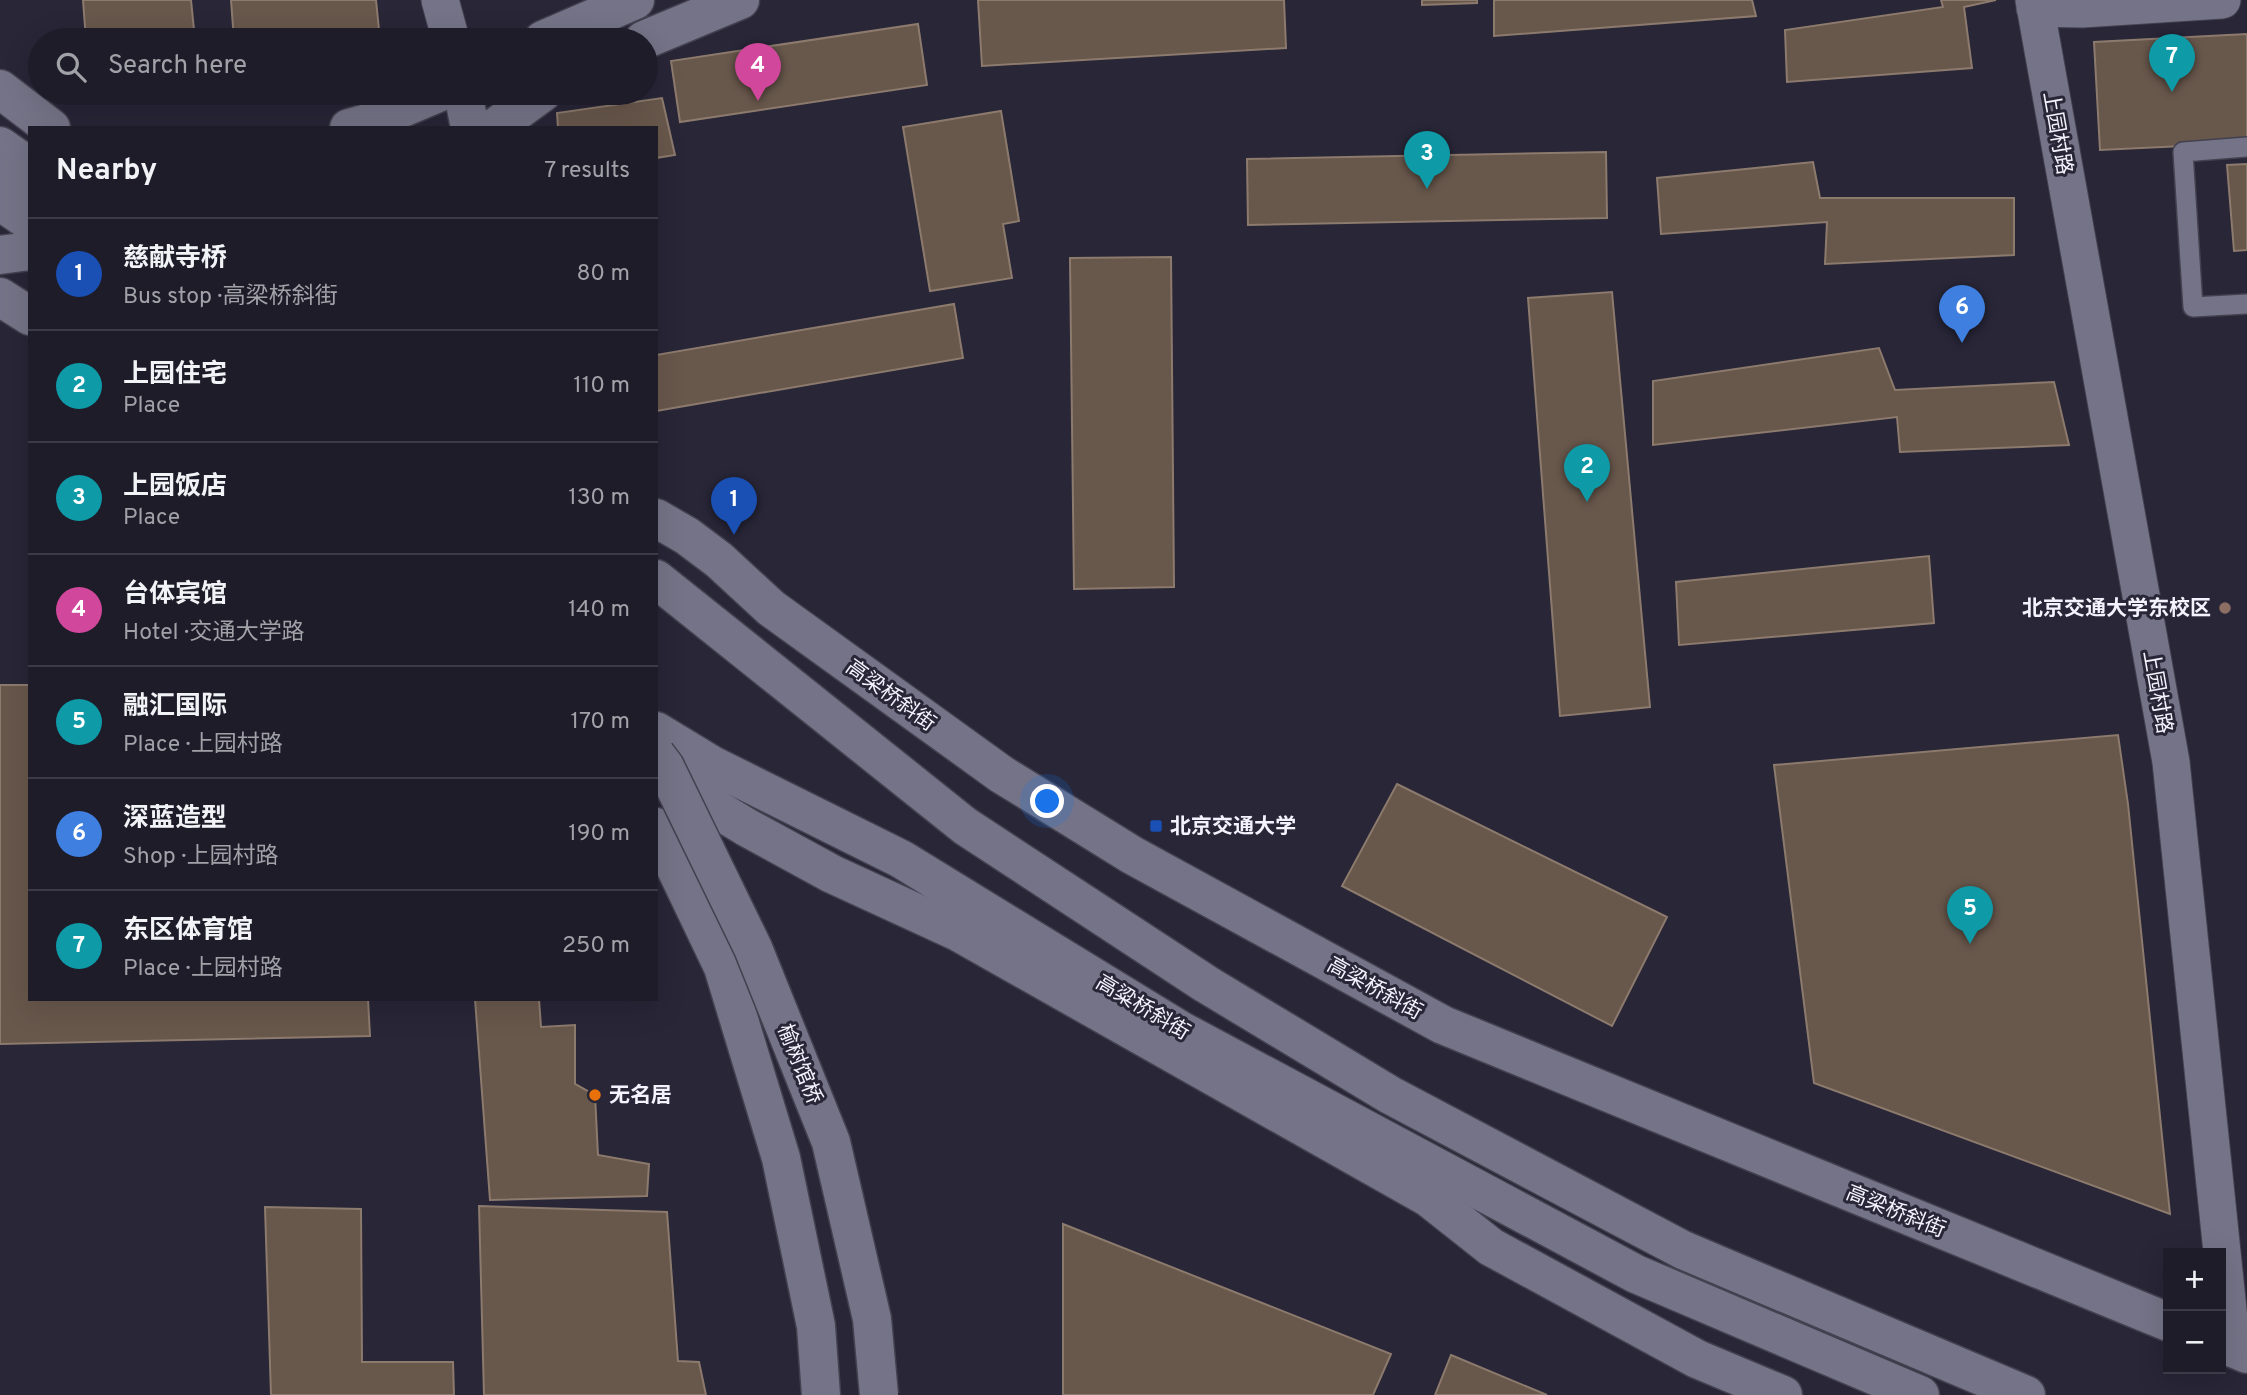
<!DOCTYPE html>
<html lang="en">
<head>
<meta charset="utf-8">
<style>
	:root { --surface:#1e1c29; --page:#2b2935; --text:#f1f3f6; --muted:#a1a1a8; --line:#3c3a46; --accent:#d93025 }
	body { margin:0; font-family:Overpass,"Noto Sans SC",sans-serif; background:var(--page); color:var(--text) }
	.controls { position:absolute; right:21px; bottom:21px; display:grid; overflow:hidden; border-radius:0px; box-shadow:0 7px 28px #0002 }
	.controls button { width:63px; height:63px; display:grid; place-items:center; padding:0; border:0; border-bottom:2px solid var(--line); background:var(--surface); color:var(--text); font:35px sans-serif }
	.you { position:absolute; left:1048px; top:802px; width:24px; height:24px; margin:-18px; border:5px solid #fff; border-radius:50%; background:#1a73e8; box-shadow:0 0 0 10px #1a73e833 }
	.badge { display:grid; place-items:center; width:46px; height:46px; border-radius:50%; background:var(--accent); color:#fff; font-size:23px; font-weight:700 }
	.pin { position:absolute; translate:-50% -58px; filter:drop-shadow(0 2px 4px #0008) }
	.pin::after { content:''; position:absolute; top:37px; width:24px; height:21px; background:inherit; clip-path:polygon(0 0,100% 0,50% 100%) }
	.list { margin:0; padding:0; list-style:none }
	h2 { display:flex; justify-content:space-between; align-items:center; height:91px; margin:0; padding:0 28px; font-size:30px }
	h2 small { font-size:23px; font-weight:400; color:var(--muted) }
	.list li { display:grid; grid-template-columns:46px 1fr auto; gap:21px; align-items:center; box-sizing:border-box; height:112px; padding:0 28px; border-top:2px solid var(--line) }
	.list b { display:block; font-size:26px; white-space:nowrap }
	.list p { margin:0; font-size:23px; white-space:nowrap; color:var(--muted) }
	.list em { font-size:23px; font-style:normal; color:var(--muted) }
	.icon { flex:none; width:38px; height:38px; fill:none; stroke:currentColor; stroke-width:2; stroke-linecap:round; stroke-linejoin:round }
	.map { position:relative; flex:none; width:2247px; height:1395px; overflow:hidden }
	.search { position:absolute; background:var(--surface); box-shadow:0 7px 28px #0002; left:28px; top:28px; width:630px; height:77px; display:flex; align-items:center; gap:18px; box-sizing:border-box; padding:0 24px; border-radius:38px; color:var(--muted); font-size:26px }
	.panel { position:absolute; background:var(--surface); box-shadow:0 7px 28px #0002; left:28px; top:126px; width:630px; height:875px; border-radius:0px }
	.map>svg:first-child { display:block }
	.building { fill:#68574b; stroke:#8c7a6d; stroke-width:2 }
	.lines { fill:none; stroke-linecap:round; stroke-linejoin:round }
	.service-casing { stroke:#43414f; stroke-width:22 }
	.minor-casing { stroke:#43414f; stroke-width:39 }
	.tertiary-casing { stroke:#43414f; stroke-width:41 }
	.secondary-casing { stroke:#43414f; stroke-width:41 }
	.service { stroke:#757387; stroke-width:19 }
	.minor { stroke:#757387; stroke-width:37 }
	.tertiary { stroke:#757387; stroke-width:38 }
	.secondary { stroke:#757387; stroke-width:38 }
	.secondary-bridge-casing { stroke:#43414f; stroke-width:41; stroke-linecap:butt }
	.secondary-bridge { stroke:#757387; stroke-width:38 }
	.education-dot { fill:#8d6e63; stroke:#282637; stroke-width:2.5 }
	.transit-dot { fill:#1a4fb4; stroke:#282637; stroke-width:2.5 }
	.food-dot { fill:#e8710a; stroke:#282637; stroke-width:2.5 }
	.labels { text-anchor:middle; stroke-width:6; stroke-linejoin:round; paint-order:stroke }
	.street-label { font-size:21px; fill:#f3f2fd; stroke:#282637 }
	.poi-label { font-size:21px; font-weight:bold; fill:#f3f2fd; stroke:#282637; text-anchor:start }
</style>
</head>
<body>
<div class="map">
<svg width="2247" height="1395" viewBox="0 0 2247 1395">
	<rect width="100%" height="100%" fill="#282637"/>
	<path class="building" d="M83,0h108l4,40h-109z
		M231,0h145l4,40h-146z
		M978,0h306l2,48 -304,18z
		M1422,0h55v3l-55,2z
		M1494,0h258l4,16 -262,20z
		M1941,0h55l-32,7 8,61 -185,14 -2,-52 158,-23z
		M918,24l9,61 -247,37 -9,-61z
		M2247,34v109l-147,7 -6,-108z
		M662,98l13,57 -19,3v-30h-98l-1,-15z
		M1001,111l18,110 -16,3 9,54 -82,13 -27,-164z
		M1606,152l1,66 -359,7 -1,-66z
		M1813,162l7,36h194v57l-189,9 2,-42 -166,12 -4,-56z
		M2247,164v86l-13,1 -7,-86z
		M1171,257l3,330 -100,2 -4,-331z
		M1612,292l38,415 -90,9 -32,-418z
		M954,304l9,54 -307,53v-56z
		M1879,348l16,42 159,-8 15,63 -169,7 -3,-35 -244,28v-64z
		M1929,556l5,67 -255,22 -3,-63z
		M0,685h30v314h338l2,37 -370,8z
		M2118,735l10,69 42,410 -356,-131 -40,-318z
		M1397,784l270,133 -55,109 -270,-140z
		M475,999h64l2,28 34,-2v59l20,11 3,60 51,9 -2,32 -157,4z
		M479,1206l188,6 11,149 21,1 7,33h-222z
		M265,1207l96,2 1,153h91l1,33h-183z
		M1063,1224l328,130 -18,41h-310z
		M1451,1355l96,40h-112z"/>
	<g class="lines">
		<defs>
			<path id="service" d="M2247,147l-64,5 10,155 54,-3"/>
			<path id="minor" d="M440,0l11,40
				M2034,0l137,762 61,586
				M2035,8l47,1 140,-9"/>
			<path id="tertiary" d="M543,40l92,-40
				M644,40l96,-40
				M349,128l18,-5 71,-30
				M494,128l48,-35
				M0,188l30,-2
				M0,255l30,-4
				M656,518l31,18 32,24 52,48 230,166 131,81 311,170 725,297
				M659,774l87,53 86,47 126,58 471,266 62,49 206,112 86,36
				M2221,1343l26,11"/>
			<path id="secondary" d="M0,89l51,39
				M463,93l7,35
				M0,146l30,21
				M0,201l30,21
				M0,297l30,19
				M656,579l309,247 241,158 184,111 293,155 343,145
				M656,731l56,34 189,94 279,171 456,244 284,121
				M656,827l67,140 58,191 35,168 5,69"/>
		</defs>
		<use href="#service" class="service-casing"/>
		<use href="#minor" class="minor-casing"/>
		<use href="#tertiary" class="tertiary-casing"/>
		<use href="#secondary" class="secondary-casing"/>
		<use href="#service" class="service"/>
		<use href="#minor" class="minor"/>
		<use href="#tertiary" class="tertiary"/>
		<use href="#secondary" class="secondary"/>
		<defs>
			<path id="secondary-bridge" d="M656,755l9,12 88,181 78,194 41,177 7,76"/>
		</defs>
		<use href="#secondary-bridge" class="secondary-bridge-casing"/>
		<use href="#secondary-bridge" class="secondary-bridge"/>
	</g>
	<circle class="education-dot" cx="2225" cy="608" r="7"/>
	<rect class="transit-dot" x="1149" y="819" width="14" height="14" rx="3.5"/>
	<circle class="food-dot" cx="595" cy="1095" r="7"/>
	<g class="labels">
		<g class="street-label">
			<text transform="translate(2058 133) rotate(80)" y="7">上园村路</text>
			<text transform="translate(2158 692) rotate(80)" y="7">上园村路</text>
			<text transform="translate(891 695) rotate(36)" y="7">高梁桥斜街</text>
			<text transform="translate(1375 988) rotate(29)" y="7">高梁桥斜街</text>
			<text transform="translate(1143 1007) rotate(31)" y="7">高粱桥斜街</text>
			<text transform="translate(800 1064) rotate(68)" y="7">榆树馆桥</text>
			<text transform="translate(1896 1211) rotate(22)" y="7">高梁桥斜街</text>
		</g>
		<g class="poi-label">
			<text x="2211" y="615" text-anchor="end">北京交通大学东校区</text>
			<text x="1170" y="833">北京交通大学</text>
			<text x="609" y="1102">无名居</text>
		</g>
	</g>
</svg>
<div class="controls">
<button>+</button>
<button>−</button>
</div>
<div class="you"></div>
<div class="pin badge" style="left:734px;top:535px;background:#1a4fb4">1</div>
<div class="pin badge" style="left:1587px;top:502px;background:#0f9aa8">2</div>
<div class="pin badge" style="left:1427px;top:189px;background:#0f9aa8">3</div>
<div class="pin badge" style="left:758px;top:101px;background:#d1479c">4</div>
<div class="pin badge" style="left:1970px;top:944px;background:#0f9aa8">5</div>
<div class="pin badge" style="left:1962px;top:343px;background:#3f7fe0">6</div>
<div class="pin badge" style="left:2172px;top:92px;background:#0f9aa8">7</div>
<div class="search"><svg class="icon" aria-label="search" viewBox="0 0 24 24"><circle cx="10" cy="10" r="6"/><path d="M15 15l6 6"/></svg>Search here</div>
<section class="panel">
<h2>Nearby<small>7 results</small></h2>
<ul class="list">
<li><span class="badge" style="background:#1a4fb4">1</span><div><b>慈献寺桥</b><p>Bus stop · 高梁桥斜街</p></div><em>80 m</em></li>
<li><span class="badge" style="background:#0f9aa8">2</span><div><b>上园住宅</b><p>Place</p></div><em>110 m</em></li>
<li><span class="badge" style="background:#0f9aa8">3</span><div><b>上园饭店</b><p>Place</p></div><em>130 m</em></li>
<li><span class="badge" style="background:#d1479c">4</span><div><b>台体宾馆</b><p>Hotel · 交通大学路</p></div><em>140 m</em></li>
<li><span class="badge" style="background:#0f9aa8">5</span><div><b>融汇国际</b><p>Place · 上园村路</p></div><em>170 m</em></li>
<li><span class="badge" style="background:#3f7fe0">6</span><div><b>深蓝造型</b><p>Shop · 上园村路</p></div><em>190 m</em></li>
<li><span class="badge" style="background:#0f9aa8">7</span><div><b>东区体育馆</b><p>Place · 上园村路</p></div><em>250 m</em></li>
</ul>
</section>
</div>
</body>
</html>
